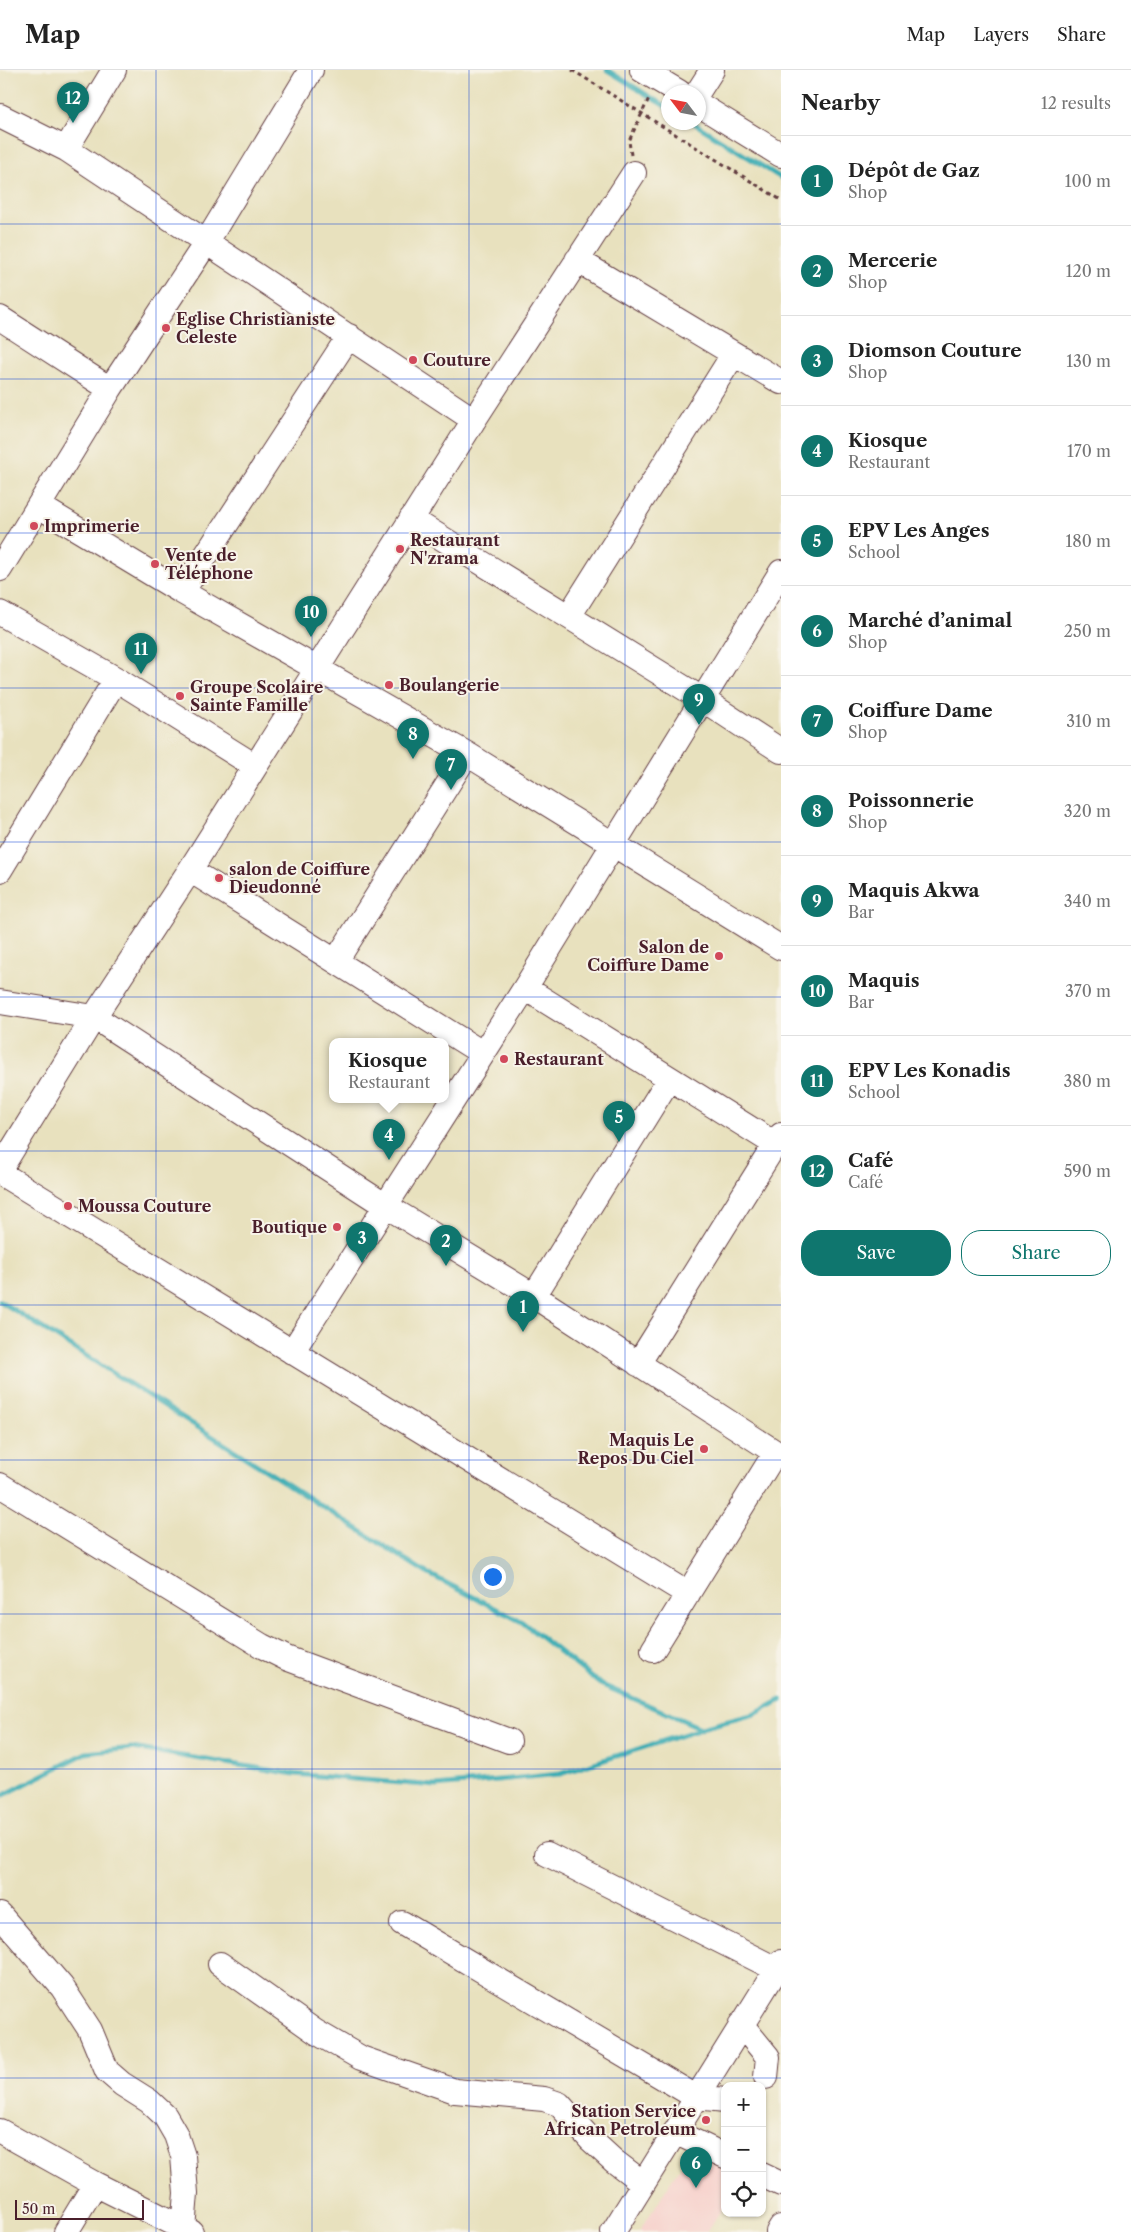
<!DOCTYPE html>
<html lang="en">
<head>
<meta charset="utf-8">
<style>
	:root { --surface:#fff; --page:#f6f6f6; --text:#222; --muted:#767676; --line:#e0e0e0; --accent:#0f766e }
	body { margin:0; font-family:"Libre Caslon Text",serif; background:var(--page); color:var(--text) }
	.controls { position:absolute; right:15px; bottom:15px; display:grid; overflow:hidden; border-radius:10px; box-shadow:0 1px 4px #0004 }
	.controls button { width:45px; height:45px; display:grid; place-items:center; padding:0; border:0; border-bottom:1px solid var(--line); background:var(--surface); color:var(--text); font:25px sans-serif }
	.compass { position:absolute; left:661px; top:15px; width:45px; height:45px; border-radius:50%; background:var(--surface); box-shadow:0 1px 4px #0004; rotate:302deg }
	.scale { position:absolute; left:15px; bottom:12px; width:129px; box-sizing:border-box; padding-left:5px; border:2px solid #4a1f2b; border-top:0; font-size:14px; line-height:18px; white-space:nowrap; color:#4a1f2b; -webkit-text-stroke:4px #f7f3e8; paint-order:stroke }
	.you { position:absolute; left:492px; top:1506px; width:18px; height:18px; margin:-12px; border:4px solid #fff; border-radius:50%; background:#1a73e8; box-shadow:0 0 0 8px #1a73e833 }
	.badge { display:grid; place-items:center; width:32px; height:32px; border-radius:50%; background:var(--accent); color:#fff; font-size:16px; font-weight:700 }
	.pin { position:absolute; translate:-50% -41px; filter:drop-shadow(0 1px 2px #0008) }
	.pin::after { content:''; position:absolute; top:26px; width:18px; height:15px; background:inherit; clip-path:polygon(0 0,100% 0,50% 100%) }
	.popup { position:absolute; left:329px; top:968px; width:120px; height:65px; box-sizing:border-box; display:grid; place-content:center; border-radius:10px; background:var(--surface); filter:drop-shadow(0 1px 4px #0005); font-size:16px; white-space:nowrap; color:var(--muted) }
	.popup b { font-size:19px; color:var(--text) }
	.popup::after { content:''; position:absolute; left:50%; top:100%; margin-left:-10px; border:10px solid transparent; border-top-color:var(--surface) }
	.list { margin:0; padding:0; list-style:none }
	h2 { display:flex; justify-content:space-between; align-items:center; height:65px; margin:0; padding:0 20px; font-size:21px }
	h2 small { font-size:16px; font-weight:400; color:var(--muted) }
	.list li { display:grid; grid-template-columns:32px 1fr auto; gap:15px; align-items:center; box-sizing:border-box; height:90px; padding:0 20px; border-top:1px solid var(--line) }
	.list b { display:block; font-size:19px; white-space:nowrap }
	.list p { margin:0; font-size:16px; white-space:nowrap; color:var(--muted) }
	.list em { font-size:16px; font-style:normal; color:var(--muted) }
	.actions { display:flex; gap:10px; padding:15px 20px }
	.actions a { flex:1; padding:11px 0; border:1px solid var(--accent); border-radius:20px; text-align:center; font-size:18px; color:var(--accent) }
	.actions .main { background:var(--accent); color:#fff }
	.icon { flex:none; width:28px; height:28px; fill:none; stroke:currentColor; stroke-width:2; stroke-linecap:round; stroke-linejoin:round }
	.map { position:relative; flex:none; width:781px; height:2162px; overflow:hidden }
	header { display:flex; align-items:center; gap:30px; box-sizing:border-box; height:70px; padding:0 25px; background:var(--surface); border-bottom:1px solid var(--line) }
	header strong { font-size:24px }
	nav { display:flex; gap:28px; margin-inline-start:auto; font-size:18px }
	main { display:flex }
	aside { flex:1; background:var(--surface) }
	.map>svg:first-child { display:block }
	.built { fill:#f7d0cb }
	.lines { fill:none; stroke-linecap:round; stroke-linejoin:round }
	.stream { stroke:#3aacb3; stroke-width:5 }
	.minor-casing { stroke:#623c41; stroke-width:26 }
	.path { stroke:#623c41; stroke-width:3; stroke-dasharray:4 4; stroke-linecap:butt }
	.minor { stroke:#fff; stroke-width:24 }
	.grid { fill:none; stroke:#1d4ed8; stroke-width:1; stroke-opacity:0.55 }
	.poi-dot { fill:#d1495b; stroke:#f7f3e8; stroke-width:2 }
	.labels { text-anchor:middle; stroke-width:4; stroke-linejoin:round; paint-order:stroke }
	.poi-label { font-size:16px; font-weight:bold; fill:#4a1f2b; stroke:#f7f3e8; text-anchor:start }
</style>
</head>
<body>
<header>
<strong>Map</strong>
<nav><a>Map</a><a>Layers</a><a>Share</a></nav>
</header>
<main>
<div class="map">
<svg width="781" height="2162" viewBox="0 0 781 2162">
	<rect width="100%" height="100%" fill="#f7f3e8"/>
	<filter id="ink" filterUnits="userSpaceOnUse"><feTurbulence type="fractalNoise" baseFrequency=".02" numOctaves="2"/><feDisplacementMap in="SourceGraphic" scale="10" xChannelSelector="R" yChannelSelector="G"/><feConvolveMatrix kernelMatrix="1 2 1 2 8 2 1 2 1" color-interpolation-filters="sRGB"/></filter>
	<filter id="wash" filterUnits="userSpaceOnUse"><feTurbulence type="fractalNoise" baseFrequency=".0096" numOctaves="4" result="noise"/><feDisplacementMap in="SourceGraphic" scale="20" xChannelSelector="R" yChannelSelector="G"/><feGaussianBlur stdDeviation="1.12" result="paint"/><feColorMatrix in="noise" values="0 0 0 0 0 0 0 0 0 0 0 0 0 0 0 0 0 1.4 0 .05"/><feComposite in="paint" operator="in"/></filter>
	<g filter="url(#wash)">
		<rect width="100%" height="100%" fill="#e8e1be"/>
		<path class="built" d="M691,2080l34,21v33l-18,28h-68z"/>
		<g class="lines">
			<path class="stream" d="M607,0l61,38
				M692,52l89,56
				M0,1231l425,271 97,50 78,62 101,44 54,-14 26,-14
				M0,1727l86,-44 46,-5 162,26 142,12 124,-12 141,-45"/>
		</g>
	</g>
	<g filter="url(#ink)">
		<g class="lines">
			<defs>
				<path id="minor" d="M642,0l37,22
					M698,22l14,-22
					M698,34l83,51
					M0,46l66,33 408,271
					M66,79l48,-79
					M634,103l-160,247 -284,450 -96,147 -93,151 4,8 683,418
					M577,190l204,122
					M0,248l110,71
					M39,436l143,86 285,162 314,194
					M411,449l291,180 79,52
					M0,499l110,-180 96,-146 105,-173
					M182,522l167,-256
					M0,543l116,66 139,87
					M569,546l164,-261
					M0,800l116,-191
					M190,800l292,183
					M336,891l131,-207
					M525,918l250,156
					M0,932l94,15 292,189 148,90 247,160
					M534,1226l135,-217
					M292,1282l233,-364 256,-416
					M638,1294l143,-229
					M0,1415l262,161 24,12 223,83
					M653,1580l122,-197
					M547,1784l229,115
					M0,1845l62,72 28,43 17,41 15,13 27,17 16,15 11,19 7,21 3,37 -3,36 -2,3
					M402,1853l294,174 29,3
					M220,1894l96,68 45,26 94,33 89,8 15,5 32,36 23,21 29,22
					M741,1954l27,33 -2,20
					M0,2061l95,53 96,48
					M675,2062l50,24
					M762,2105l19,9
					M66,2162l29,-48
					M613,2162l168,-270
					M778,2162l3,-5"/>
			</defs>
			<use href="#minor" class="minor-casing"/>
			<path class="path" d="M572,0l209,130
				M631,85l-2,-14 21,-45"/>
			<use href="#minor" class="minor"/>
		</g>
	</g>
	<path class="grid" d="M156,0v2162M312,0v2162M469,0v2162M625,0v2162M0,154h781M0,309h781M0,463h781M0,618h781M0,772h781M0,927h781M0,1081h781M0,1235h781M0,1390h781M0,1544h781M0,1699h781M0,1853h781M0,2008h781"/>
	<g class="poi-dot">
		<circle cx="166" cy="258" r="5"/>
		<circle cx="413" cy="290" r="5"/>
		<circle cx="34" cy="456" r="5"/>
		<circle cx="400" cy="479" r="5"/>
		<circle cx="155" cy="494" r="5"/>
		<circle cx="389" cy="615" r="5"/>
		<circle cx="180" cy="626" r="5"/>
		<circle cx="219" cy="808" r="5"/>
		<circle cx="719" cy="886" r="5"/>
		<circle cx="504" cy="989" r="5"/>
		<circle cx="68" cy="1136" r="5"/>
		<circle cx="337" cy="1157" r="5"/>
		<circle cx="704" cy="1379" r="5"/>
		<circle cx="706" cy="2050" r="5"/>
	</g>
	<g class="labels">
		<g class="poi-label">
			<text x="176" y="255">Eglise Christianiste<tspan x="176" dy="18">Celeste</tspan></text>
			<text x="423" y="296">Couture</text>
			<text x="44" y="462">Imprimerie</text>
			<text x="410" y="476">Restaurant<tspan x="410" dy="18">N'zrama</tspan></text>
			<text x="165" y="491">Vente de<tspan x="165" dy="18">Téléphone</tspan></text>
			<text x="399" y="621">Boulangerie</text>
			<text x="190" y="623">Groupe Scolaire<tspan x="190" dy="18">Sainte Famille</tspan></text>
			<text x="229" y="805">salon de Coiffure<tspan x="229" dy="18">Dieudonné</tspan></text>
			<text x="709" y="883" text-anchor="end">Salon de<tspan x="709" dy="18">Coiffure Dame</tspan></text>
			<text x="514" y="995">Restaurant</text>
			<text x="78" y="1142">Moussa Couture</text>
			<text x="327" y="1163" text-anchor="end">Boutique</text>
			<text x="694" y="1376" text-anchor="end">Maquis Le<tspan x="694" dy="18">Repos Du Ciel</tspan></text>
			<text x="696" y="2047" text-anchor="end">Station Service<tspan x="696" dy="18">African Petroleum</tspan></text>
		</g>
	</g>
</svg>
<div class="controls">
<button>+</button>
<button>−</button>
<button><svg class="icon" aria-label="locate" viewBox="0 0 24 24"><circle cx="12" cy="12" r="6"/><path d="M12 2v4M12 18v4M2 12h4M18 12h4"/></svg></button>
</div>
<svg class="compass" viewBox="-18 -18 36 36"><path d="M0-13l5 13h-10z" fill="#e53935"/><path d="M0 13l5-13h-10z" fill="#767676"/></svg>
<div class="scale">50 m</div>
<div class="you"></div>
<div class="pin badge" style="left:523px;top:1262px">1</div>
<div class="pin badge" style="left:446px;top:1196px">2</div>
<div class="pin badge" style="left:362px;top:1193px">3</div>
<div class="pin badge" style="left:389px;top:1090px">4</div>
<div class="popup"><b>Kiosque</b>Restaurant</div>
<div class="pin badge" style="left:619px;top:1072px">5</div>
<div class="pin badge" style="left:696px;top:2118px">6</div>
<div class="pin badge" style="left:451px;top:720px">7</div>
<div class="pin badge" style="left:413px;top:689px">8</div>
<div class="pin badge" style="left:699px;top:655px">9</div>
<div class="pin badge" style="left:311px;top:567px">10</div>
<div class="pin badge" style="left:141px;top:604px">11</div>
<div class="pin badge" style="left:73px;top:53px">12</div>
</div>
<aside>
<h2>Nearby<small>12 results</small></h2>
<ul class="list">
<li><span class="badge">1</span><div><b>Dépôt de Gaz</b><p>Shop</p></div><em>100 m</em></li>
<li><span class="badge">2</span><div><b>Mercerie</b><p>Shop</p></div><em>120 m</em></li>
<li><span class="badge">3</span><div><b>Diomson Couture</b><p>Shop</p></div><em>130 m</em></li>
<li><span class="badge">4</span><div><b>Kiosque</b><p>Restaurant</p></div><em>170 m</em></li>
<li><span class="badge">5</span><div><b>EPV Les Anges</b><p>School</p></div><em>180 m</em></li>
<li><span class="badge">6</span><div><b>Marché d’animal</b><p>Shop</p></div><em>250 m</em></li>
<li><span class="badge">7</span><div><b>Coiffure Dame</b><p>Shop</p></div><em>310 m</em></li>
<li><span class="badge">8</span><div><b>Poissonnerie</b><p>Shop</p></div><em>320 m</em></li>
<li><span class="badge">9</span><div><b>Maquis Akwa</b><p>Bar</p></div><em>340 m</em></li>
<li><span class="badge">10</span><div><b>Maquis</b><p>Bar</p></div><em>370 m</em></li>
<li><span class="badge">11</span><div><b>EPV Les Konadis</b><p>School</p></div><em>380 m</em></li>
<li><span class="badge">12</span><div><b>Café</b><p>Café</p></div><em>590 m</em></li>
</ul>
<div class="actions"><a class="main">Save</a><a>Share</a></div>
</aside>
</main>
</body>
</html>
